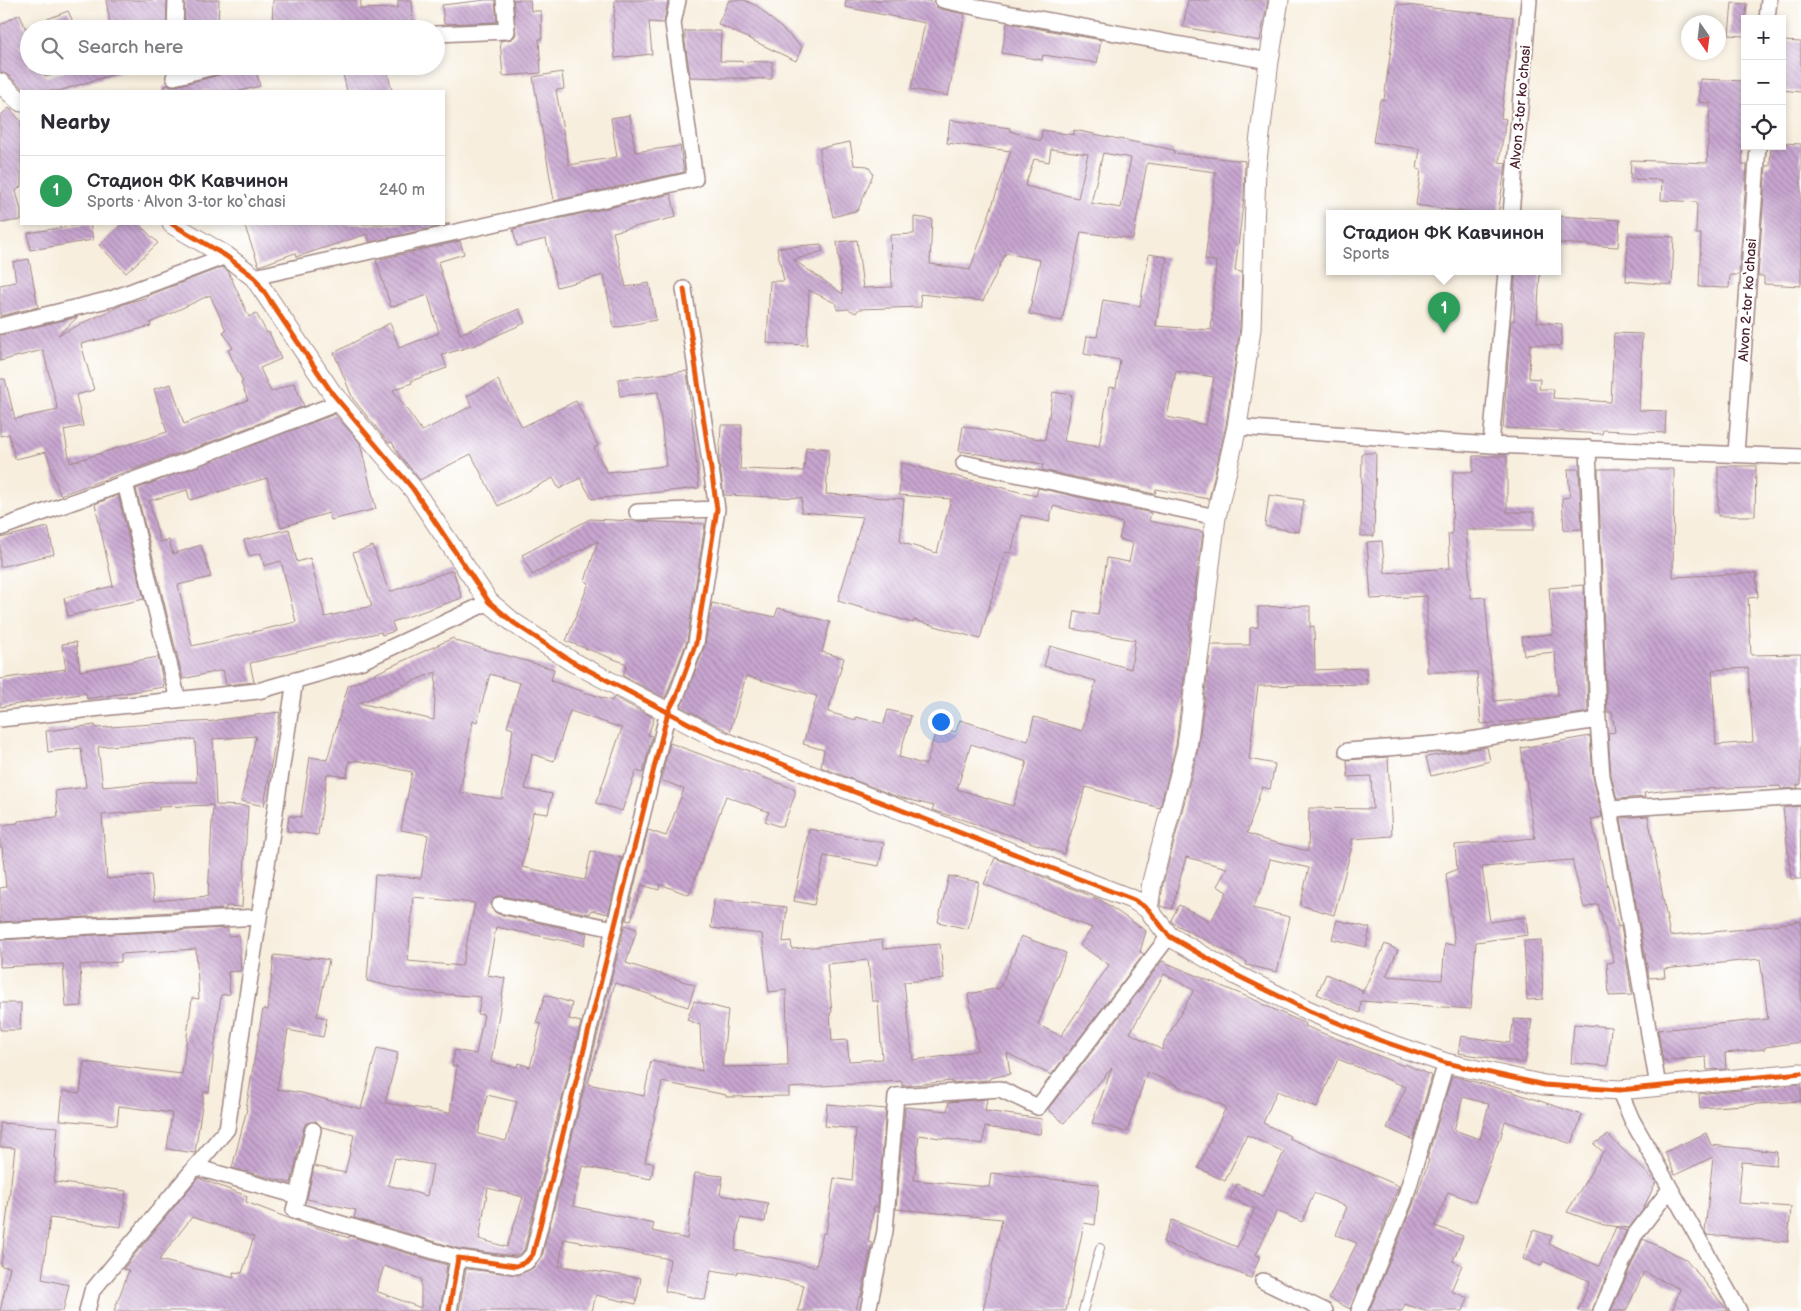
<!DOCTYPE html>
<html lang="en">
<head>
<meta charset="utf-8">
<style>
	:root { --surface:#fff; --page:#f2f2f3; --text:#2b2b33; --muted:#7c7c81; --line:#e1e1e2; --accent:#0b8043 }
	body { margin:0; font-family:"Balsamiq Sans",sans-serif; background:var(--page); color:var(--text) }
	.controls { position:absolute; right:15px; top:15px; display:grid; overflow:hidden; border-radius:0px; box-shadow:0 2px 8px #0003 }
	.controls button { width:45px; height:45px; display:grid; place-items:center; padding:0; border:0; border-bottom:1px solid var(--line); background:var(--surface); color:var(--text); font:25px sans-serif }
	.compass { position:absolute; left:1681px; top:15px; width:45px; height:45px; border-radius:50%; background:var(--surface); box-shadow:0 2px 8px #0003; rotate:166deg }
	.you { position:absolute; left:940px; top:721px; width:18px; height:18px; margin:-12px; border:4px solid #fff; border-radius:50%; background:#1a73e8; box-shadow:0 0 0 8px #1a73e833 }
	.badge { display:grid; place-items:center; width:32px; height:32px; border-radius:50%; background:var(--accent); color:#fff; font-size:16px; font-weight:700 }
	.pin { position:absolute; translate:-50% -41px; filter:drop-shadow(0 1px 2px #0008) }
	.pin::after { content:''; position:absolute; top:26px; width:18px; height:15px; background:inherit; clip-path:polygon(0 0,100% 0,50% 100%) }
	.popup { position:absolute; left:1326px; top:210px; width:235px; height:65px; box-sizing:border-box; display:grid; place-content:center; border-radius:0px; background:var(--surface); filter:drop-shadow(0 1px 4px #0005); font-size:16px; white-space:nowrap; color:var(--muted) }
	.popup b { font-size:19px; color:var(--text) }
	.popup::after { content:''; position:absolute; left:50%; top:100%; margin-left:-10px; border:10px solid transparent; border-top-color:var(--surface) }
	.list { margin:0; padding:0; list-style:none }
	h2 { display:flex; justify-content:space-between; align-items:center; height:65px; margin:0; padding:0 20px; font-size:21px }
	h2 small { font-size:16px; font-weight:400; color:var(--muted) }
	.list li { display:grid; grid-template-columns:32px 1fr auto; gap:15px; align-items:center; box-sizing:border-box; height:70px; padding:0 20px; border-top:1px solid var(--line) }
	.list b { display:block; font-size:19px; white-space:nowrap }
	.list p { margin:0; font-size:16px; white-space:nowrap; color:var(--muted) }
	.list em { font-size:16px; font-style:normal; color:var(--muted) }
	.icon { flex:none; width:28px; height:28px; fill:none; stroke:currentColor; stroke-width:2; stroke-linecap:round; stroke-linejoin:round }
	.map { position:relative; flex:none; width:1801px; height:1311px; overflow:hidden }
	.search { position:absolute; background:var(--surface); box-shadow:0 2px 8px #0003; left:20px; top:20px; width:425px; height:55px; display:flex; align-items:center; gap:12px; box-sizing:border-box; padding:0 18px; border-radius:28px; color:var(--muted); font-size:19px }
	.panel { position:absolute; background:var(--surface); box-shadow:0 2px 8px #0003; left:20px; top:90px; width:425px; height:135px; border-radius:0px }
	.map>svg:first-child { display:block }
	.building { fill:url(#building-back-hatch); fill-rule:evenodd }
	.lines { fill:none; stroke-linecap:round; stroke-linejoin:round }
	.service-casing { stroke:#a08684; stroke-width:10 }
	.minor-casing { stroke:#a08684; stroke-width:18 }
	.tertiary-casing { stroke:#a08684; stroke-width:21 }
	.service { stroke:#fff; stroke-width:8 }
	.minor { stroke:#fff; stroke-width:15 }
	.tertiary { stroke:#fff; stroke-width:19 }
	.cycleway-casing { stroke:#fff; stroke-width:8 }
	.cycleway { stroke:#e8590c; stroke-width:5 }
	.labels { text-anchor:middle; stroke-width:4; stroke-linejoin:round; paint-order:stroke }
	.street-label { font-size:14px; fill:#4a1f2b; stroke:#fff }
</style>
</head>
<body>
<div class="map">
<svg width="1801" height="1311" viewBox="0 0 1801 1311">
	<defs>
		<pattern id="building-back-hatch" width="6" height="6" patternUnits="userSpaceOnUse" patternTransform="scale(1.25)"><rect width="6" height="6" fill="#c8a6d0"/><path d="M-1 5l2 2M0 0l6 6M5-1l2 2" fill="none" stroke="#a487a9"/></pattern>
	</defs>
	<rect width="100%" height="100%" fill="#fff"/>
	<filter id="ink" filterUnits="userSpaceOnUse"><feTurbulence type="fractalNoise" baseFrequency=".02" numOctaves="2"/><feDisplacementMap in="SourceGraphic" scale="10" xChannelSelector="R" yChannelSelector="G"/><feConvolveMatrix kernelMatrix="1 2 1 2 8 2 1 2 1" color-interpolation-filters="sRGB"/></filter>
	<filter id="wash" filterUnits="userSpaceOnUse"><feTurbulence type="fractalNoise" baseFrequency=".0096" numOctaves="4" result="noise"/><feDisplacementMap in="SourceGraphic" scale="20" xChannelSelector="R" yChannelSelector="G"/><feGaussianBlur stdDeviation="1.12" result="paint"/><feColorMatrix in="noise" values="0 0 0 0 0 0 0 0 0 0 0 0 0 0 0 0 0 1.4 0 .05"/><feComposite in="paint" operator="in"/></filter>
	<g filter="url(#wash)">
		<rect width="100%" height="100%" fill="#f7eedd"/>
		<g id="blocks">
			<path class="building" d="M106,0h61l-1,29h-55z
				M185,0h34l-1,29h-34z
				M273,0h88l-1,9 38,-1v-8h14l1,29h-141z
				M486,0h9l2,22 -53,2 -2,-19z
				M513,0h17l1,11h10l1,28h-3l2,34 -38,3 -3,-35 12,-2 4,-4z
				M615,0h53l-4,23 -15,-1 3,32 -37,4 -2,-23z
				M729,0h15l13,6 45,41 -6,14 -78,-37z
				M846,0h77l11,2 2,5 5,2 24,5 -17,82 -37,-7 14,-66 -80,-16z
				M1188,0h80l-8,41 -77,-14z
				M1732,3l15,1 -3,32 -15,-1z
				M1397,4l116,13 -12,101 5,1 -7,43 7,1 -8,51h-19l-63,-9 5,-35 -4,-1 3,-20 -47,-7 7,-42h4z
				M68,11l6,13 -14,5h-34l3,10 -9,8 9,10v9h8l9,11 36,-11h45l1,4 -69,21h-33l-18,-16 -8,-3v-47l20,-11 5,14z
				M1007,23l94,17 -4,23 -54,-8 -1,5 -40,-7z
				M685,31h36l-1,30 52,1v17l-82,-2 -5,-35z
				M1782,41l19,1v50l-19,-2z
				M239,66h16l5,20 -20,5h-76l-1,-4 6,-2 7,1 43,-11 6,-5z
				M341,66h45l6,25h-45z
				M562,72l2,17 -8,1 13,75 48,-8 -6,-39 19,-3 5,37 45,-6 4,26 -130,29 -21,-124z
				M1700,79l45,2 -3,84h5l-8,110h-9l-1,13 -30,-1 2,-53h-5l1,-32 -36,-2 1,-20 -32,-1 1,-19 76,3 3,-60 -11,-1z
				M9,108l12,13v65l-5,5 5,19v10l-21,3v-107z
				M950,120l60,8v3l31,10 1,-11 32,5v-5l100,20 -1,3 72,8 -1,35 -9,75 7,1 -2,56 -14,97 -17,74 -53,-10 -1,5 -113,-24 1,-6 -84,-13 4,-25 82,14 8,-48 19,3 -8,46 35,6 10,-60 7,1 4,-28 -36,-6 3,-18 10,1 6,-37 37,6 9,-52 18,3 -11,69 55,4 5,-69 -11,-1 11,-88 -69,-9 -14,76 -52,-7 -19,89 -33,-7 11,-54 -34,-7 -23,48 -63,-7 1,13 -62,2 -3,4 -8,-4 -11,1v-6l-28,-14 -2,55 -40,-2 3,-62h14l-7,-33 44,-4 2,7 -29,9 49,34 -6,-52 20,-2 6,48 29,-1 -2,-52 24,-1v-17l18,2 -2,45 40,6 41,-119 -64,-8zM1051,149l37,5 -10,44 -53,-12 9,-27 15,3zM1103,153l28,5 -10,50 -30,-5zM1176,371l38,6 -8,48 -39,-8z
				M850,142l4,23 14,1 5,8 -15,36 -25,7 -13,-59v-10z
				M1782,143l19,1v142l-37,-2v-8h-6l8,-110h4l1,-20h11z
				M671,194l5,23 -63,15 13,55 23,-4 7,37 -42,8 -10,-53 -47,12 -11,-48 -29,7 -4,-17z
				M1558,216l62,4 -2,27 -60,-4z
				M84,224h6l3,16 -63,10 -2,-17z
				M122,224h17l19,19 -32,30 -27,-28z
				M244,224h206l-80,18 -3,-8 -71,23 -1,-4 -36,13z
				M1628,235l46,2 -2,48 -46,-4z
				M460,241l4,13 -26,8 22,72 59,-25 6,14 -50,22 -33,10 5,13 -36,13 1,2 -19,7 29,41 50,-25 -5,-10 31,-16 24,47 54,-26 22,45 -4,2 13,24 59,-6 -8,-74 -38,4 -2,-17 69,-8 12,117 -107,11 -12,-21 -21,11 -6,-11 -55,28 -27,-52 -51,26 -22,-27 -6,-11 -3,1 -36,-44 -19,-46 56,-30 9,25 40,-15 -11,-38 -37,12 -15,-47z
				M29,259l9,48 -38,9v-31l16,-3 -3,-20z
				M222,267l6,4 21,46 7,-4 11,20 2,-1 12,27 -21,9 11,24 23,-9 10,23 -104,40 -140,49 -14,-43 -31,7 -6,-25 -9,2v-57h5l10,40 43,-9 -15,-60 -43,11v-26l78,-18 -20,18 66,-31 24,-7 -1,-1zM210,295l16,35 -3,2 10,16 -5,2 15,32 -2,1 7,17 -64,24 -13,-40 -17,5 13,43 -97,31 -6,-33 19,-4 -7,-31 18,-5 -13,-46 70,-18 -1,-3z
				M1515,272h25l-3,50 25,2 -1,22 -31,-2 -1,34 11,1 -1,10h15l-1,9 58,4 3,-69 28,1 -3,76 27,1 -1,22 -62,-3 -1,4 -99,-6 8,-107h3z
				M335,414l25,29 16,66 -45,11 -2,-7 -48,14 -14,-49 -77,22 -3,-10 -38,11 11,41 9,-2 4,14 28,-9 10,32 -33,8 14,61 104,-24 -15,-61 -17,5 -3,-13 -12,3 -5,-16 45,-11 8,33 13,-4 15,59 47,-11 -19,-53 20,-7 16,46 64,-22 9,28 -70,24 3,9 -13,4 -1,-3 -131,31 4,19 -28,3 -3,-15 -40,9 -47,-190z
				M721,425h21l-2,44 64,2 2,-24 23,2 -3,45 78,5 -4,43 37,11 14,-54 -52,-4 2,-32 135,33 2,-8 113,25 -2,8 54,11 -14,99h1l-14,114 -16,63 -74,-21 -22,67 -60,-21 -63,-20 -9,-3 2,-4 -39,-10 -74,-29 3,-17 -21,-6 14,-48 -71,-20 -16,56 -49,-25 24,-61 7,-43 63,14 3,-9 52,14 -8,30 22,6 -16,54 28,8v-3l28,7 4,-14 23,6 -12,41 27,8 11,-38 19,5 4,-12 68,21 6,-24 48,14 14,-50 -52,-15 6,-20 81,23 4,-29 -63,-11 3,-18 23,4 9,-57 22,4 4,-19 -14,-4 4,-16 -70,-17 -4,16 -28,-7 -10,38 -6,-1 -25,87 -66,-19 -1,3 -75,-22 25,-84 -62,-5 1,-14 -78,-3 -5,-34zM971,744l56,18 -14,44 -56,-17z
				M1362,453h14l-2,83h-13z
				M1473,456h34v56h27v18h-68l5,68 14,-1 9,104 64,-6 -3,-43 -31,3 -2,-18 31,-3 -4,-46 35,-3 4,127 -35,6 -72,6 -4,-52h-50v-76l-56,3 -4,-57 15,-1 3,32 65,-5 -2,-34h4l1,-62h20z
				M1718,466h38l-1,50h-37z
				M1568,469h11l3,60 -18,1 -2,-32 8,-1z
				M1598,469h76l-1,108 83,-4 2,24 -10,1 3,57 50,-1v130l-4,1 1,3 -17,1 -1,-3 -111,4 -25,3 1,4 -28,2 -6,-24 -3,-42 7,-1 -3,-20h-5zM1748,668l5,74 -37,3 -4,-75z
				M118,495l26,104 -76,17 -4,-18 49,-12 -18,-82z
				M1269,495l35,5 -5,32 -34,-6z
				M590,519l115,5 -18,117 -22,57 -42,-22 4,-12 -61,-23 23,-58 -4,-2 13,-40 -66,34 -10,-20z
				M48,527l6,27 -54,13v-29z
				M1310,606v21l4,-1 1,44 51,-2 1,16 -109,2 -9,73 26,5 -5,25 -8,-2 -15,46 14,5v1l47,12 1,-43 64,1 -2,-33 -23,1 -1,-17 41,-3 4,79 -40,3v7l-18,69 -34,-10 9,-37 -39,-9 -6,25 -12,24 38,9 -13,55 -31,-7 1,-3 -74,-39 -2,-3 8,-15 32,16 16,-29 -10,-6 10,-18 -41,-11 -14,52 -12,-3 3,-22 35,-134 13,-105h39v-17l8,-1v-20z
				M453,638l3,3 98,28 -3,12 61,20 2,-4 40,21 -6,17 4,1 -9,37 -7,-2 -14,40 -26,-8 26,-75 -52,-17 -16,50 -22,-7 -7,35 27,5 -4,20 -15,-2 -11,55 63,13 6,-29 31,7 -14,56 -17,-4 -1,4 -88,-18h-5l-6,7v5l7,6 89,19 -3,12 -88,-18 -9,48 18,3 -14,84 26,5 1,-4 12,4 11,-43 -5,-1 9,-28 27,8 -3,16 12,3 -57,228 -4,4 -5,2 -55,-7 -106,-31 2,-8 -49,-11 7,-33 31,7 9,-38 -32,-8 -6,-6 -10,2 -2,4 -13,56 -59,-15 15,-59h-1l17,-100 5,1 6,-55 36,4v-2l19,3 -12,56 10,2 -4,19 -35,-7 -11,59 25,4 59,16 16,-61 21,5 -13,50 65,10 7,-47h-5l3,-16 21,4 8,-39 -6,-1 3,-17 -69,-6 -45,-10 8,-106 46,3 7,-43 -27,-5 11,-58 -57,-12 -1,2 -5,-1 -2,16 -20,-3 -9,61 -31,-4 2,-15 12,1 9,-60 17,3 21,-74zM436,672l-2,48 -75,-17zM490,674l30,9 -13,44 6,2 -11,70 -42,-7 13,-71 4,1zM413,897l62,6 -13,63 -54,-5zM487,1095l30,7 -11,39 -28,-7zM395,1158l38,7 -6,31 -39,-11zM488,1188l35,9 -16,50 -28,-8z
				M76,642l4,29 78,-14 6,30 -77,12 -1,-6 -86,14v-28l66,-10 -4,-25z
				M280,712l-16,94 -23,-5 15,-65 -43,3 3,66 32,1 -6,101 -16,-1v3l-226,13v-34l6,-1 -4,-40h-2v-22l18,-2v-2l40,-4 -3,-26 31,-4 -5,-39 -33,4 -2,-21 49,-6 1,3 56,-4 65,-3v-1zM195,739l2,43h-40l-54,5 -5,-40zM213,805l-5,91 -54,5 -3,-26 -44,4 -5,-64 57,-5v-3z
				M1590,736l3,41 9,40 -11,2 27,108 3,-1 11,69 -23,1 -2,-33 7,-1 -16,-58 -14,4 -12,-48 -90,7 8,55 36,-5 2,18 -52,7 -5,67 -110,-8 -1,12 -43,-19 9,-20 36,16v4l23,-50 13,6 -12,26 56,4 3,-36 10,1 -9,-71 11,-5 -2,-24 80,-7 -14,-90z
				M670,743l125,46v6l-12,31h-5l-13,-5 4,-9 -43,-16 -37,99 -29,-11 -1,6 -17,-5 -11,36 -5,-1 22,-90 18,6 18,-47 -23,-9z
				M1487,747l3,14 -59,15 -5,-19z
				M1800,806l1,73h-10l-8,-71z
				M1648,816l22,120 75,-7 56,-8v121l-36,5v2l-40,4 1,16 -19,1 -1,-13 -43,4 -5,-31 110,-11 -8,-60 -96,10 1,8 -16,1 -28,-160z
				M809,829l75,14 -5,23 -55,-10 -10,49 -20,-4z
				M995,858l104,41 47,32 -6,21 4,2 -93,121 -44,-22 3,21 -20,4 -1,2 -38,3 1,-2 -50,5v-5l-113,7v8l-63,1v-2l-64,-13 -17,80 9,1 -3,16 -69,-13 -9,40 81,18 -2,7 35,8 8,-66 28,3 -3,19 48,8 -3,19 -25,-4 -5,32 81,17 7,-34h3l8,-55 18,3 4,-52 -31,-3 2,-22 59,5 -8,98h-4l-6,35 4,1 -11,54h-2l-3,14h-58l6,-26 -66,-14 -1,3 -26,-4 -6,30 -40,-9 5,-32 -106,-20 -5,27 82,12 -5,26 -40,-9 -4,16h-133l7,-42 53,6 14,-7 9,-11 83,-332 12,4 -11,34 69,22 -7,22 -73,-24 -27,101 56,12 7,-35 51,10 -2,-46 -13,-5 7,-19 34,9 -6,57 66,-1 -2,-76 -17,2 -7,-58 -51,-6 3,-29 73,8 -4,35 8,-1 1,8 90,-9 1,9 57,-5 4,35 -40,3 9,78 43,-5 22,-5 -10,-56 32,-6 21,-52 45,17 -28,72 23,11 48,-71 -29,-20 12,-17 -108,-44zM868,960l4,41h6l4,58 -33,2 -2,-21 -15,1 -2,-28 2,-1 -5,-48z
				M949,876l30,6 -11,47 -30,-7z
				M1337,920l33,8 -4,19 -34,-8z
				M228,928v8l11,-1 2,36 -13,1 2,22 -9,1 -12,97h-5l-9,61 -28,-4 5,-36 -53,-7 -2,19 -57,-5 3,-29 17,2 4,-31 98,12 10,-76 7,1 -3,-50 -75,5v8l-41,3 2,41 -16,1 -3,-43 -63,3v-27z
				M1541,940l2,59 -16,1 -3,-59z
				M1162,961l100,42v1l44,20 -1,2 99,40 1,-2 27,12 -19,64 -26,-12 19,-41 -68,-28 -21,49 -40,-17 -14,32 27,13 -1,2 110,48 -49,123 -21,-11 28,-55 -21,-8 11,-28 -33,-14 -12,29 -25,-11 -21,44 4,1 -9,22 -88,-36 9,-22 65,27 18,-38 -25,-11 7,-14 26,12 21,-44 -37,-17 -22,46 -27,-13 28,-61 -79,-35 -20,60 -35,-9 20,-55 -48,55 -16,-14zM1164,974l30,16 -30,53 -2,7 -32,-17z
				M0,1003h21l-1,27h-20z
				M1514,1019l18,1 -7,43 -67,-10 3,-17 49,7z
				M1574,1024l37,3 -3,39 -37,-3z
				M1452,1076l61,16 69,23 -10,29 -67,-23 -5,19h-1l-24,62 -27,-10 -13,34 28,10 -10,25 9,4 -11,26 17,7 -5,13h-38l-20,-7 -3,7h-33l44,-106 16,-45 -2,-1zM1463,1097l26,7 -9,35 -26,-9z
				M1801,1084v17l-101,7 -1,-14z
				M987,1099l-2,12 57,8 -2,15 -55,-7 -2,17 -64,-9 -5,45 75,7 2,-14 108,11 -4,41 -11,-2 -18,88h-83l19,-92 -106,-10 9,-102 42,4 2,-9z
				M0,1123l58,4 -3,31 2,1 -3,23 72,9 -5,36 -71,-9 -8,61 27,6 -6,26h-63l10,-44 -9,-1 14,-118 -15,-1z
				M1706,1133l5,12 66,7 -1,13 -34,-3 -4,41 53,4 -3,35 -81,-7 -2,-4 8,-74 -38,18 -10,-23z
				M1608,1135l48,47 -14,29 -13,17 -25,-3 -37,-13 36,-60 -9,-8z
				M198,1178l49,18 -1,6 45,17 58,19v-2l98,29 -7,46h-326l15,-41 -6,-1zM192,1217l62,20 -12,36 -9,-1 1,6 -75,-18zM384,1266l37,13v29l-45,-17z
				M1616,1227l10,4 -34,80h-14l12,-30 -47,-20 -2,5 -18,-7 10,-29 19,6 -3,8 50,22z
				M1643,1239l43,20 42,52h-56l8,-22 -36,-17 -18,39h-15z"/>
		</g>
	</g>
	<g filter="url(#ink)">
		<use href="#blocks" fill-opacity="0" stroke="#a08684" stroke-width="1"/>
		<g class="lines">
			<defs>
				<path id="service" d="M1083,1311l17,-63"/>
				<path id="minor" d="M943,0l41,9 285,52
					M1767,19l2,-19
					M175,29l1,-29
					M436,34l71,-3 -3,-31
					M174,77l43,-11
					M1511,214l18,-214
					M254,277l441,-98 -22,-156 5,-23
					M0,326l111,-27 115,-43
					M1237,427l254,18 310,12
					M1491,445l15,-173
					M1588,448l10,272 4,56 8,33 191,-12
					M1736,454l22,-308
					M964,463l252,54
					M125,483l53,217
					M637,512l80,-3
					M0,528l203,-73 137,-53
					M0,719l258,-28 104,-30 127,-59
					M1347,751l103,-8 148,-23
					M1610,809l48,277
					M500,905l114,24
					M0,931l259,-14
					M1619,1090l13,30 107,191
					M195,1167l103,29 -4,14 164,48
					M298,1196l15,-66
					M1263,1281l62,30
					M87,1311l5,-20 135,-162 68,-449
					M449,1311l9,-53 58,8 10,-4 7,-8 135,-542 8,-15 20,-54 21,-134 -33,-220
					M868,1311l17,-80 11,-135 104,-7 38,18 131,-171
					M1359,1311l45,-109 42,-139
					M1601,1311l33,-75 36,-47"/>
				<path id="tertiary" d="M0,83l21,19
					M172,224l54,32 28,21 78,116 81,96 76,113 25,21 57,38 149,79 414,160 14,9 21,27 67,39 71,35 72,30 67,23 98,22 75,5 182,-17
					M1148,909l4,-27 35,-135 29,-230 21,-90 14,-98 5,-161 13,-107 10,-61"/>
			</defs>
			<use href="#service" class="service-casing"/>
			<use href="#minor" class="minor-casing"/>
			<use href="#tertiary" class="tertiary-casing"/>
			<use href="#service" class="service"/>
			<use href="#minor" class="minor"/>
			<use href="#tertiary" class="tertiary"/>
			<defs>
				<path id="cycleway" d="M172,224l54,32 28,21 78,116 81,96 76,113 25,21 57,38 149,79 414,160 14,9 21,27 67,39 71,35 72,30 67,23 98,22 75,5 182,-17
					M449,1311l9,-53 58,8 10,-4 7,-8 135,-542 8,-15 20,-54 21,-134 -33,-220"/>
			</defs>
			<use href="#cycleway" class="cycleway-casing"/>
			<use href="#cycleway" class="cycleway"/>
		</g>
	</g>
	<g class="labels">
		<g class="street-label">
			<text transform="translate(1520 107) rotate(-85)" y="5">Alvon 3-tor ko‘chasi</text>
			<text transform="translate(1747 300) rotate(-86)" y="5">Alvon 2-tor ko‘chasi</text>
		</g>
	</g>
</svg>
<div class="controls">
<button>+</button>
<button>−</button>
<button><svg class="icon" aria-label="locate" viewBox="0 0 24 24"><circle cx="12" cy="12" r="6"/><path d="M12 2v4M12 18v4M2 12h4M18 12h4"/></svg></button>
</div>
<svg class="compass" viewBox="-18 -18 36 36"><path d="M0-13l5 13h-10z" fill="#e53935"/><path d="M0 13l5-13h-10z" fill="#7c7c81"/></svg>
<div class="you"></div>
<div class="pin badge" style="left:1444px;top:333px;background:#2e9e5b">1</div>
<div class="popup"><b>Стадион ФК Кавчинон</b>Sports</div>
<div class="search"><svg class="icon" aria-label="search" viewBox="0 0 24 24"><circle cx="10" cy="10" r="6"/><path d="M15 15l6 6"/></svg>Search here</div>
<section class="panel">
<h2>Nearby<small></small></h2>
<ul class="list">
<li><span class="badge" style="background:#2e9e5b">1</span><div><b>Стадион ФК Кавчинон</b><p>Sports · Alvon 3-tor ko‘chasi</p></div><em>240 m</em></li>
</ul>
</section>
</div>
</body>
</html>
